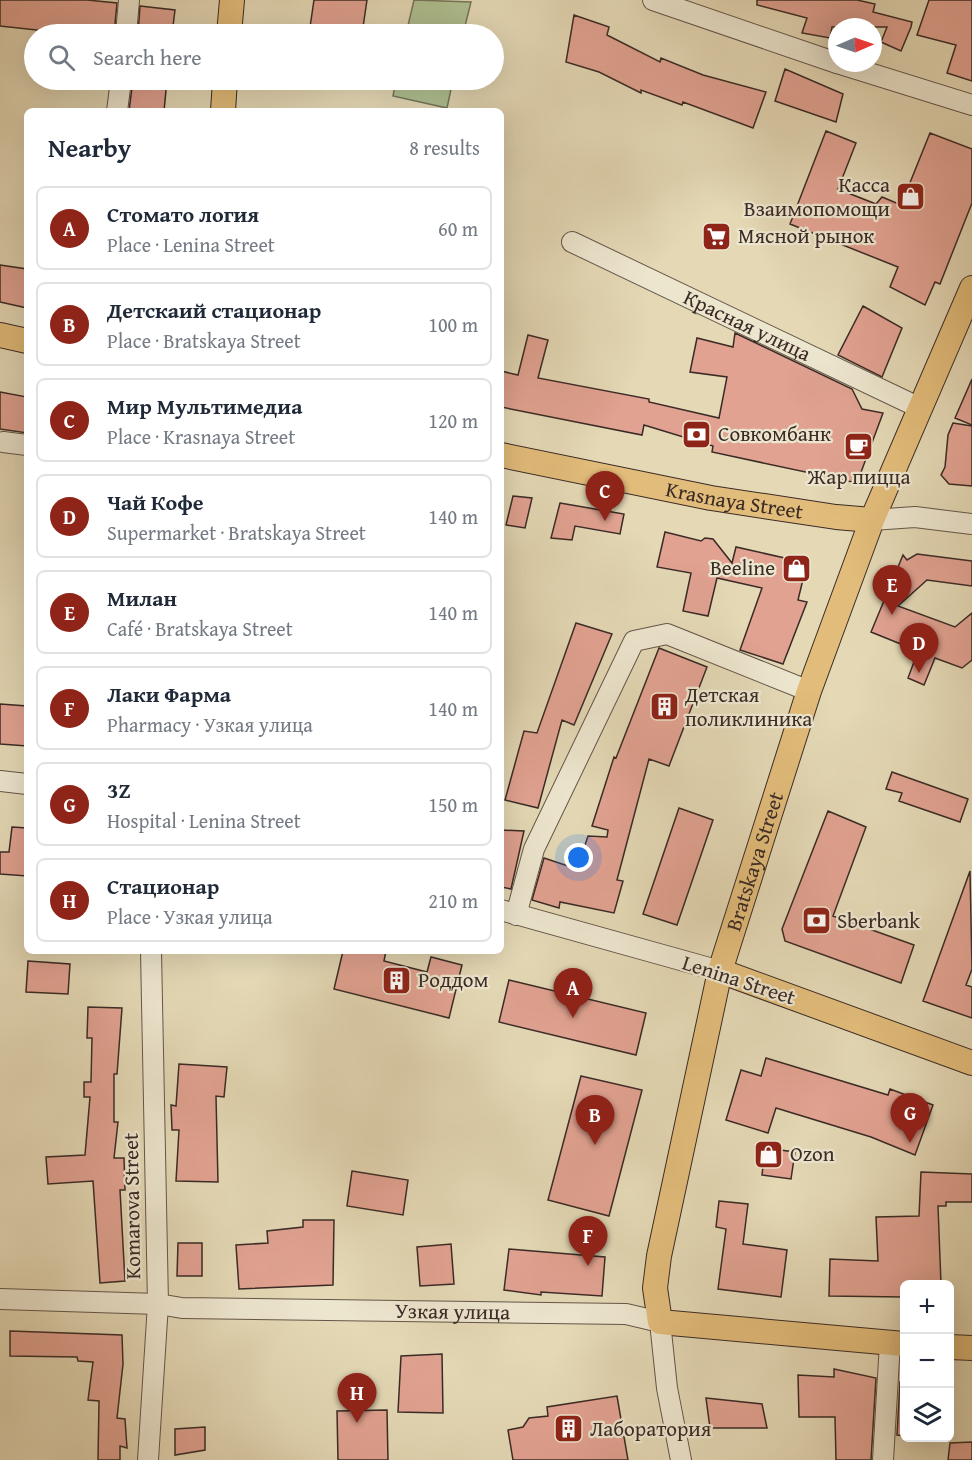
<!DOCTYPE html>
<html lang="en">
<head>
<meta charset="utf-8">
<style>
	:root { --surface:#fff; --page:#f2f2f3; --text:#1f2937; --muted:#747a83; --line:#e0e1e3; --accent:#8f2418 }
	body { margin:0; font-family:"Gentium Book Plus",serif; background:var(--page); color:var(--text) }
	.controls { position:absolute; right:18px; bottom:18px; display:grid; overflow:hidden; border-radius:9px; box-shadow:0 6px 24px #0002 }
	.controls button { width:54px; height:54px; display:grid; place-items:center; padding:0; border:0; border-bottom:2px solid var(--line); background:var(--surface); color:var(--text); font:30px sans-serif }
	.compass { position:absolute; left:828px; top:18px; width:54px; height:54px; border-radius:50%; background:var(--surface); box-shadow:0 6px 24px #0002; rotate:88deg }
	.you { position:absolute; left:579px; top:858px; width:21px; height:21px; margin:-15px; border:4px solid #fff; border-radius:50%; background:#1a73e8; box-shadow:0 0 0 9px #1a73e833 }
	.badge { display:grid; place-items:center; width:39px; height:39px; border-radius:50%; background:var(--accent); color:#fff; font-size:20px; font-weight:700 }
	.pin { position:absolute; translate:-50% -50px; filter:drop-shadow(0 2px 3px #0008) }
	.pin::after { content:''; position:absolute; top:32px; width:21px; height:18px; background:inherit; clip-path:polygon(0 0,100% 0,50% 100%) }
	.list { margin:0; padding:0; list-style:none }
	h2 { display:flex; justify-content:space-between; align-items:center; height:78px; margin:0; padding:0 24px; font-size:26px }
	h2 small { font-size:20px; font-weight:400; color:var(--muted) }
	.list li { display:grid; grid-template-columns:39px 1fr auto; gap:18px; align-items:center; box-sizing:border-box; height:84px; margin:0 12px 12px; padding:0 12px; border:2px solid var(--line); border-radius:9px }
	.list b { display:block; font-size:22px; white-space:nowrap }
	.list p { margin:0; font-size:20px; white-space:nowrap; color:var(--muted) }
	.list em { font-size:20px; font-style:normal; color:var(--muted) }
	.icon { flex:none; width:33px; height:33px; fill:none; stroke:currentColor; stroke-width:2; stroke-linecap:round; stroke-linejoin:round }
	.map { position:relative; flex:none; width:972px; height:1460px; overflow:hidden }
	.search { position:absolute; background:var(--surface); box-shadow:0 6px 24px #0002; left:24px; top:24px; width:480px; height:66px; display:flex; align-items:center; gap:15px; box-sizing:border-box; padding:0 21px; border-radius:33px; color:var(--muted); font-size:22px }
	.panel { position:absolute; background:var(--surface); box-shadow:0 6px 24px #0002; left:24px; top:108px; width:480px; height:846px; border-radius:9px }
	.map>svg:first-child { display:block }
	.green { fill:#afc091; stroke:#75765c; stroke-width:1.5 }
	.building { fill:#e1a291; stroke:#3b2b26; stroke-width:1.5 }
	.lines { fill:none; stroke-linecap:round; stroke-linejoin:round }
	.minor-casing { stroke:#65564a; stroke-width:22 }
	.major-casing { stroke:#3b2b26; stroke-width:26 }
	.minor { stroke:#ede6cf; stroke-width:20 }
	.major { stroke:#e2bc7a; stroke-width:24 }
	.labels { text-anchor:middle; stroke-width:4.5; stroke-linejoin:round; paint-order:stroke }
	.poi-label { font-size:21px; fill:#3b2b26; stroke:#ede6cf; text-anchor:start }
	.street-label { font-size:21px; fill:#3b2b26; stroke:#ede6cf }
</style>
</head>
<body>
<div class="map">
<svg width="972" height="1460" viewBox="0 0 972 1460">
	<rect width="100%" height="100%" fill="#e4d8b5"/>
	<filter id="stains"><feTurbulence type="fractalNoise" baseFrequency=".00333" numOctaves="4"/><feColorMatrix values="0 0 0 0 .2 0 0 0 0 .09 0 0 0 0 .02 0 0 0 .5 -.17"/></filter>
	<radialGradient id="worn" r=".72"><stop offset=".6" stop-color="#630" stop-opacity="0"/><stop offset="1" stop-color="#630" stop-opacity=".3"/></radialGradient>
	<path class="green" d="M414,0l57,2 -8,32h-57z
		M396,80h57l-6,28 -54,-12z"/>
	<path class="building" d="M0,0h87l30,3 -3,31h-41l-73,-8z
		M314,0h53l-5,34h-53z
		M757,0h100l18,4 -2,8 39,10 -1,5 -10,24 -20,-9 6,-15h-55l-2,11 -28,-5 5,-15 -50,-13z
		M929,0h43v81l-25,-8 9,-28 -39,-10z
		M140,6l35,4 -3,24h-34z
		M574,15l35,12 -2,8 53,27 1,-4 42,17 63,17 -13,36 -70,-26 -1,3 -41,-15v3l-42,-21 -33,-10z
		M785,69l58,25 -7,28 -61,-21z
		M133,80h34l-3,31h-35z
		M826,131l30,12 -18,46 38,15 6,-7 19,8 29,-72 42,16v54l-32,81 -5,-2 -10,23 -35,-18 8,-20 -108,-43z
		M0,265l27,4v39l-27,-6z
		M863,306l39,22 -20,49 -44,-22z
		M735,333l117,56 10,20 21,4 -26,70 -145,-31 1,-6 -69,-21 -2,10 -141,-28v-36l17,4 10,-40 20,5 -10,38 111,21v3l70,16 8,-41 -37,-5 7,-34 36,9z
		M972,379v46l-17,-7z
		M0,392l27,5v36l-27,-4z
		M953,423l19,3v60l-23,-2 -8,-9 4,-8 3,-32z
		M513,496l19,2 -7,30 -19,-3z
		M560,503l64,11 -4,20 -45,-8 -3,14 -21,-2z
		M665,532l36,9 4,-3 8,1 19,24 4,-16 71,16 -9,37 9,2 -24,62 -43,-14 22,-62 -45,-10 -9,38 -25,-5 8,-38 -34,-6z
		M917,554l55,7v25l-45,-6 -29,26 57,21 17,-14v47l-10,8 -27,-10 -11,27 -16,-7 10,-27 -47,-19 32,-77 4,5z
		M576,623l36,11 -38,91 -12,-5 -24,88 -33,-8 19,-69 13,2z
		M659,648l48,19 -38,99 -20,-7 -32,121 6,1 -9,32 -54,-11 -1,6 -27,-8 12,-42 33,11 11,-33 19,1 1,-7 -16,-4 22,-69 2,1z
		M0,704l27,2v40l-27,-2z
		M892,772l76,27 -8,23 -61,-21 3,-8 -16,-4z
		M679,808l34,12 -36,105 -34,-11z
		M828,811l38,16 -33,89 81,29 -13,38 -116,-42 -3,-12z
		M12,827l15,1v48l-27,-2v-22h9z
		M501,830l23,1 -13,58 -10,-2z
		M970,871l2,98 -6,16 6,2v31l-49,-17z
		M343,951h43l-2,10 43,11 4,-15 31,8 -13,53 -115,-29z
		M28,961l42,3 -2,30 -42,-2z
		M509,980l137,33 -10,42 -137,-33z
		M88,1007l34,1 -5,66h-3v48h4l-4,36h10l1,32h-5l5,91 -25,2 -7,-102 -45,3 -2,-27 39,-2 5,-58h-6v-15h7l1,-44h-5z
		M766,1058l122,37 2,-6 43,16 -18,50 -44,-18 -95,-29 -8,25 -42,-13 15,-50 20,6z
		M179,1064l48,3 -3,30 -8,-1 2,86 -42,-1 3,-51h-7l-1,-25 5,1z
		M581,1076l61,14 -33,126 -61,-16z
		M765,1148l30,4 -4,27 -29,-4z
		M352,1171l56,9 -5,35 -56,-9z
		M921,1172l51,2v28h-26v4h-8l3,78h-37v13l-75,-1 1,-37 48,2 -2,-44 43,-1z
		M719,1201l29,3 -5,40 44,6 -6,47 -63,-8 8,-60 -10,-2z
		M303,1220h31l-1,65 -94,4 -3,-44 32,-2 -1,-12 36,-4z
		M178,1243h24v33h-25z
		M451,1244l3,40 -34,2 -3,-39z
		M509,1249l96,8 -3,39 -61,-4v3l-37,-5z
		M10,1331l112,4 1,29 -6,54 8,1 2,29 -7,-2v14h-22l1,-59 -11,-1 5,-38 -15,-1 -1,-4 -67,-1z
		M442,1354l1,59 -45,-1 3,-56z
		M834,1369l42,9 -5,82h-35l-1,-43h-36l-1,-42 36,2z
		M900,1382l4,1v53l-7,-1z
		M617,1396l11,64h-115l-5,-30 15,-3 6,-9 19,-2 -1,-9z
		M706,1398l56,6 5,24h-57z
		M387,1410l1,50h-50l-1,-49z
		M205,1427v23l-30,5v-26z
		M972,1442v18h-24l2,-17z"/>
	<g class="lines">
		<defs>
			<g id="minor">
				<path d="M653,0l184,63"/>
				<path d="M126,34l3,-34"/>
				<path d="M837,63l135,42"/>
				<path d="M117,111l4,-31"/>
				<path id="s1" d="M572,242l348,166"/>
				<path d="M3,442l24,3"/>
				<path d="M872,520l43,-3 57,7"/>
				<path d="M0,781l27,3"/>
				<path d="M501,910l219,61"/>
				<path d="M516,915l18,-66 100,-208 33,-7 142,57"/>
				<path id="s2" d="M0,1299l158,5 24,4 444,6 34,8 7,66 14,72"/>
				<path d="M148,1460l10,-156 -7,-353"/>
				<path d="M883,1460l7,-117"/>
			</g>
			<g id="major">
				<path d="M229,34l3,-34"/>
				<path d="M223,111l2,-31"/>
				<path d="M0,335l27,6"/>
				<path id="s3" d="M501,455l210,43 125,19 36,3"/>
				<path d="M720,971l252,92"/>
				<path id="s4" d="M904,1344l-244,-22 -5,-34 4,-32 61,-285 89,-280 63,-171 100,-232"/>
				<path d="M950,1347l22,1"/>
			</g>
		</defs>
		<use href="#minor" class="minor-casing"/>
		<use href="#major" class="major-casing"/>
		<use href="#minor" class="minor"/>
		<use href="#major" class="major"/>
	</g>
	<defs>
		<symbol id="shop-square" viewBox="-11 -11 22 22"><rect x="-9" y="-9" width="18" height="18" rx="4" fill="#8f2418" stroke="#ede6cf"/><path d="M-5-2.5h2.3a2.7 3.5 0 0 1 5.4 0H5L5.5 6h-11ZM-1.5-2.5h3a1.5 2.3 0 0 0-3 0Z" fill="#fff"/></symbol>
		<symbol id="supermarket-square" viewBox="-11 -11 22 22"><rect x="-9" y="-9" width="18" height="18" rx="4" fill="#8f2418" stroke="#ede6cf"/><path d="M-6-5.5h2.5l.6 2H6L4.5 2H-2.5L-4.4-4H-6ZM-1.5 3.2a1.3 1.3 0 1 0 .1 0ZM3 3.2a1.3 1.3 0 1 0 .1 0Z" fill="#fff"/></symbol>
		<symbol id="bank-square" viewBox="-11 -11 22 22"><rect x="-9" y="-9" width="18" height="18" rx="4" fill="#8f2418" stroke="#ede6cf"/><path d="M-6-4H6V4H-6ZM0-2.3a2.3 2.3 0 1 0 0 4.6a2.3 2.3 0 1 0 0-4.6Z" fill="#fff"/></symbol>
		<symbol id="cafe-square" viewBox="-11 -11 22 22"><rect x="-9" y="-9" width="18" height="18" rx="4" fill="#8f2418" stroke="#ede6cf"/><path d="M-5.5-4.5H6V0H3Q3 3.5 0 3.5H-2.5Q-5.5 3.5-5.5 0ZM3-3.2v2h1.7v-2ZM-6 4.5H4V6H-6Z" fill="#fff"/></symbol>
		<symbol id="building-square" viewBox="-11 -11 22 22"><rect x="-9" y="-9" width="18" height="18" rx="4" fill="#8f2418" stroke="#ede6cf"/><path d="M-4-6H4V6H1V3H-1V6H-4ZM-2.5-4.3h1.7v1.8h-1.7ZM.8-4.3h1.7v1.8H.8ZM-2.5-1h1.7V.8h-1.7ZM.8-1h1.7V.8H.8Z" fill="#fff"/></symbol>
	</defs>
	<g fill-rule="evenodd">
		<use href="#shop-square" x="894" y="180" width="33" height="33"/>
		<use href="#supermarket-square" x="700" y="220" width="33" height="33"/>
		<use href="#bank-square" x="680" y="418" width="33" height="33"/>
		<use href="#cafe-square" x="842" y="430" width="33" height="33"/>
		<use href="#shop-square" x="780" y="552" width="33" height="33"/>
		<use href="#building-square" x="648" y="690" width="33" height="33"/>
		<use href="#bank-square" x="800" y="904" width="33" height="33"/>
		<use href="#building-square" x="380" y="964" width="33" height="33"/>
		<use href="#shop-square" x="752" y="1138" width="33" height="33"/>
		<use href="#building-square" x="552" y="1412" width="33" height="33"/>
	</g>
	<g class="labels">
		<g class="poi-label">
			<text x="890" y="192" text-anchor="end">Касса<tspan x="890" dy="24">Взаимопомощи</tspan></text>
			<text x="738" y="243">Мясной рынок</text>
			<text x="718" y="441">Совкомбанк</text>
			<text x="859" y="484" text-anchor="middle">Жар пицца</text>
			<text x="775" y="575" text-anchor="end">Beeline</text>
			<text x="685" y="702">Детская<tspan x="685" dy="24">поликлиника</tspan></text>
			<text x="837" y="928">Sberbank</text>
			<text x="418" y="987">Роддом</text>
			<text x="790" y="1161">Ozon</text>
			<text x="590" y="1436">Лаборатория</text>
		</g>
		<g class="street-label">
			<text dy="7" stroke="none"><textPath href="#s1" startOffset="194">Красная улица</textPath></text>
			<text dy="7" stroke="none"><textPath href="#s3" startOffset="238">Krasnaya Street</textPath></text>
			<text dy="7" stroke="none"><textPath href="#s4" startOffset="718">Bratskaya Street</textPath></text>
			<text transform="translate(739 980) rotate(18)" y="7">Lenina Street</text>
			<text transform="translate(132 1206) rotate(-91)" y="7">Komarova Street</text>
			<text dy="7" stroke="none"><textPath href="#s2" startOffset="453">Узкая улица</textPath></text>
		</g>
	</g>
	<rect width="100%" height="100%" filter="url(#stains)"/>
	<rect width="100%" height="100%" fill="url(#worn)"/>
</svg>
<div class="controls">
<button>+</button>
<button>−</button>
<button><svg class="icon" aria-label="layers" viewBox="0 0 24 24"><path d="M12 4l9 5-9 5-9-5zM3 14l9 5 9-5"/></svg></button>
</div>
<svg class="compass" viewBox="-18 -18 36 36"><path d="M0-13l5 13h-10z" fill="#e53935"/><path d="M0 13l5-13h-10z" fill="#747a83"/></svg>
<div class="you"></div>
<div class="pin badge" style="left:573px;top:1018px">A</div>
<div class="pin badge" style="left:595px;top:1145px">B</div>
<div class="pin badge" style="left:605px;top:521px">C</div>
<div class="pin badge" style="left:919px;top:673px">D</div>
<div class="pin badge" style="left:892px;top:615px">E</div>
<div class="pin badge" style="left:588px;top:1266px">F</div>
<div class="pin badge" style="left:910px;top:1143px">G</div>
<div class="pin badge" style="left:357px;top:1423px">H</div>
<div class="search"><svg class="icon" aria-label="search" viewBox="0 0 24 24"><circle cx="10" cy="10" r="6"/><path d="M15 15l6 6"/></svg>Search here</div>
<section class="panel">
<h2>Nearby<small>8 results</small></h2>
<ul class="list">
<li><span class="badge">A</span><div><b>Стомато логия</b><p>Place · Lenina Street</p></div><em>60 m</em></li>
<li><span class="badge">B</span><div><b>Детскаий стационар</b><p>Place · Bratskaya Street</p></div><em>100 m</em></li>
<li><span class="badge">C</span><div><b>Мир Мультимедиа</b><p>Place · Krasnaya Street</p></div><em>120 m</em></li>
<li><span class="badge">D</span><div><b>Чай Кофе</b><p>Supermarket · Bratskaya Street</p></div><em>140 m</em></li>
<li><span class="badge">E</span><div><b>Милан</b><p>Café · Bratskaya Street</p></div><em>140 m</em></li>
<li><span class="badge">F</span><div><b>Лаки Фарма</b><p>Pharmacy · Узкая улица</p></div><em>140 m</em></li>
<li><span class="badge">G</span><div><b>3Z</b><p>Hospital · Lenina Street</p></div><em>150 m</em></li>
<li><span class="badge">H</span><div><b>Стационар</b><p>Place · Узкая улица</p></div><em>210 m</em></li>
</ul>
</section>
</div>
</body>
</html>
